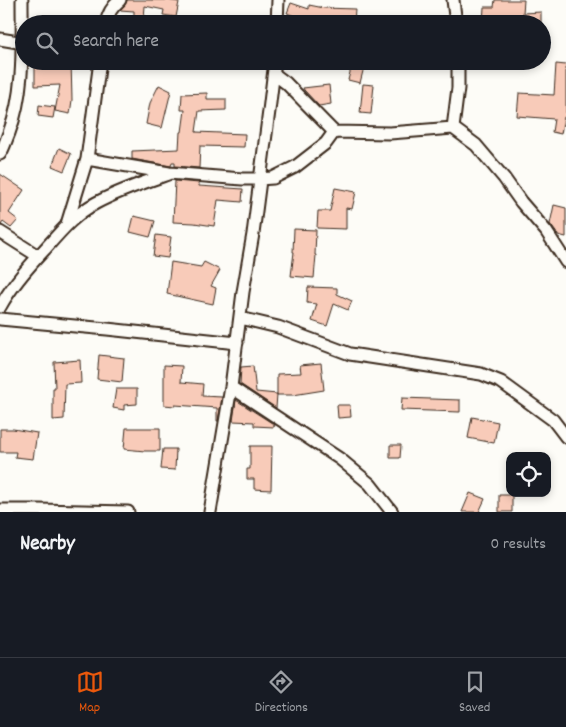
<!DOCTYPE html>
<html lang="en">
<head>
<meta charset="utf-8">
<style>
	:root { --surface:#171b24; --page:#242831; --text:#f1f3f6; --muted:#9ea1a6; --line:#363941; --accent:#ea580c }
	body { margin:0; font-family:Dekko,sans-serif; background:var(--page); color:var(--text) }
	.controls { position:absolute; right:15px; bottom:15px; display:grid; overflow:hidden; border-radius:10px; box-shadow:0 2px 8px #0003 }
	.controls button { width:45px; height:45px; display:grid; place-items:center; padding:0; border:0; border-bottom:1px solid var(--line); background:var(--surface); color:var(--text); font:25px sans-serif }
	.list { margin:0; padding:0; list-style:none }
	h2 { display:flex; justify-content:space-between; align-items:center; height:65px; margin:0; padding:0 20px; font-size:21px }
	h2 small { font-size:16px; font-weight:400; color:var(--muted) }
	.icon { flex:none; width:28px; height:28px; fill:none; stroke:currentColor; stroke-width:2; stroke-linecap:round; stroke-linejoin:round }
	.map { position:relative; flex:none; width:566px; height:512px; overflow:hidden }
	.search { position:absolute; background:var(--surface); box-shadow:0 2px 8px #0003; left:15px; right:15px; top:15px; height:55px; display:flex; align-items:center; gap:12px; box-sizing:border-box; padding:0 18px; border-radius:28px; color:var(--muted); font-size:19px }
	.sheet { height:145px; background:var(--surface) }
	nav { display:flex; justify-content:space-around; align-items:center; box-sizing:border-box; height:70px; border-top:1px solid var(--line); background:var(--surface); font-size:14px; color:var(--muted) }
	nav a { display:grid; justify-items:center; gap:2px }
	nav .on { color:var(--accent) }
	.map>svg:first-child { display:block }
	.building { fill:#f8cbb9; stroke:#3b2a1e }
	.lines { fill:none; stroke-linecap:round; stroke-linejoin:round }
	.street-casing { stroke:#3b2a1e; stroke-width:15 }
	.street { stroke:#fdfcf7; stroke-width:11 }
</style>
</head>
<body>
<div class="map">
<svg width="566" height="512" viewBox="0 0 566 512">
	<rect width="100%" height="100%" fill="#fdfcf7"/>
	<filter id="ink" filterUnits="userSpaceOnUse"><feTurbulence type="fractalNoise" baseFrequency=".02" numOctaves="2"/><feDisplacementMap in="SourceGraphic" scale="10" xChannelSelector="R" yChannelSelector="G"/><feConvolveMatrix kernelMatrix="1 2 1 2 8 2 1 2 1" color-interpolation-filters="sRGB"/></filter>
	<g filter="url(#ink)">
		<path class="building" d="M127,0h39l13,2 -3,15 -13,-2 1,-5 -19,-4 -1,12 -10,-1v-6l-14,-1 5,-5z
			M495,0h29l-1,13 18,-1v12l-58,-1 1,-16h10z
			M291,3l18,6v-4l15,3 31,1 -1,15h-44v-2l-23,-9z
			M35,61h36l1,39 -2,14 -15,-3 5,-26 -25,1z
			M353,61l12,2 -5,20 -12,-3z
			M556,64l10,1v52h-2l-3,17 -9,-2 2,-13 -37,-3 2,-23 35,2z
			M363,84l11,1 -3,29 -11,-1z
			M159,85l12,6 -9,37 -16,-4 4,-21z
			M329,85l2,19 -12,2 -15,-16 -1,-2z
			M207,93v6h19v11l-27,1 -3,21 49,2 -1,13 -44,-1 -1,22 -24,-2v-4h-3l-1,4 -39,-7v-8l47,-2 1,-17h2l3,-22h-4l1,-16z
			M39,105l16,2 -2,11 -15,-2z
			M59,148l12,6 -7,17 -12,-5z
			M0,174l24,16 -15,23 9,7 -7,8 -8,-6 -2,3h-1z
			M175,181l24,2v3l44,3 -1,13 -24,-2 -4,26 -20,-3 -21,-1z
			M335,188l21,4 -4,17 -6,-1v21l-29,-1 1,-17h12z
			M554,205l12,3v29l-8,-2 -8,-11z
			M134,216l21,5 -5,16 -20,-5z
			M294,229l22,1 -1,25h1l-2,23 -23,-2 3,-24h-1z
			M156,235l15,2 -3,21 -15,-2z
			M171,262l30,5 3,-5 16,8 -9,16 5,2 -3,16 -46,-10z
			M308,287l29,1v6l15,7 -4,9 -14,-6 -7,22 -15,-5 5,-17 -10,-1z
			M99,355l25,3 -2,24 -25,-3z
			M80,360l1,23 -16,1 -1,35 -11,1v-32h2l-1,-26z
			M321,363l3,27 -31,5h-16v-21l24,-1 -1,-8z
			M164,365l18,1 -1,16 22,2 -1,12 20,1 -4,24h-1v-13l-42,-3v1l-11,-1z
			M253,366l3,26 21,2 -1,14 -36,-24 1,-17z
			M116,389h21v15l-13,1v5l-11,-2z
			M402,398l58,2v12l-59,-2z
			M236,400l39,25 -1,2 -20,-1v-4l-21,-1z
			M337,405h13l1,12 -13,1z
			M472,417l26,5 -4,21 -26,-5z
			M126,428h34v23h-15l-21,-2z
			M0,429h13l24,4 -4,26 -18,-2 1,-5h-16z
			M390,445h11l-1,13h-10z
			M250,446h22l-1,44 -17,-1v-10h-7v-10h3z
			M163,449h13l-1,21 -14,-1z
			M470,493l15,6 -6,13h-17z
			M499,495h13v17h-13z"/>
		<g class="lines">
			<defs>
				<path id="street" d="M453,0l3,24
					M106,24c2,-11 6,-17 14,-24
					M277,24l1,-24
					M0,39l24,4
					M274,74l12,9 48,49 56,1 63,-5 23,17 28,33 17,24 25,29 20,31
					M453,128l5,-40v-27
					M0,154c4,-6 6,-14 9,-21 16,-42 13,-89 13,-133
					M87,159l82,14 73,6h17l14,-1 22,-11 31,-24 8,-11
					M67,224l20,-65 13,-98
					M0,232l38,24
					M0,307c12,-22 28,-40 45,-58 15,-17 30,-35 51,-46 22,-12 49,-21 72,-29
					M240,318l38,9 72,27 131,20 20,8 52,38 13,17
					M0,319l107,10 130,14
					M231,387l109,72 30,25 22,28
					M0,510h38l90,2
					M210,512l21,-125 12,-95 10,-58 16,-123 6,-50"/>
			</defs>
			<use href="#street" class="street-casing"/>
			<use href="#street" class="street"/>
		</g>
	</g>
</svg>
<div class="controls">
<button><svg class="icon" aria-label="locate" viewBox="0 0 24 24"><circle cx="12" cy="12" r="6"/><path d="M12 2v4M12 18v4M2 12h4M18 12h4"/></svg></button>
</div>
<div class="search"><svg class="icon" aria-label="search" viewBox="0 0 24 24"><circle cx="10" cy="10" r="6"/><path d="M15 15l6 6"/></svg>Search here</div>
</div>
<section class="sheet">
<h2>Nearby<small>0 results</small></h2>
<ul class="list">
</ul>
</section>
<nav>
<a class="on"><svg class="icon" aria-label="map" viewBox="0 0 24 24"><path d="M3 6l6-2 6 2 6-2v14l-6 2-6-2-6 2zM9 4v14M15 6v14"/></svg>Map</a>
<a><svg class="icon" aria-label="directions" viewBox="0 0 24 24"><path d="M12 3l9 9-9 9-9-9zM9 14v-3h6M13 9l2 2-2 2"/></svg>Directions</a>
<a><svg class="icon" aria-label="saved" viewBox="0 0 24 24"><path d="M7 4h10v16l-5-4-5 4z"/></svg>Saved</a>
</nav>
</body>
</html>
